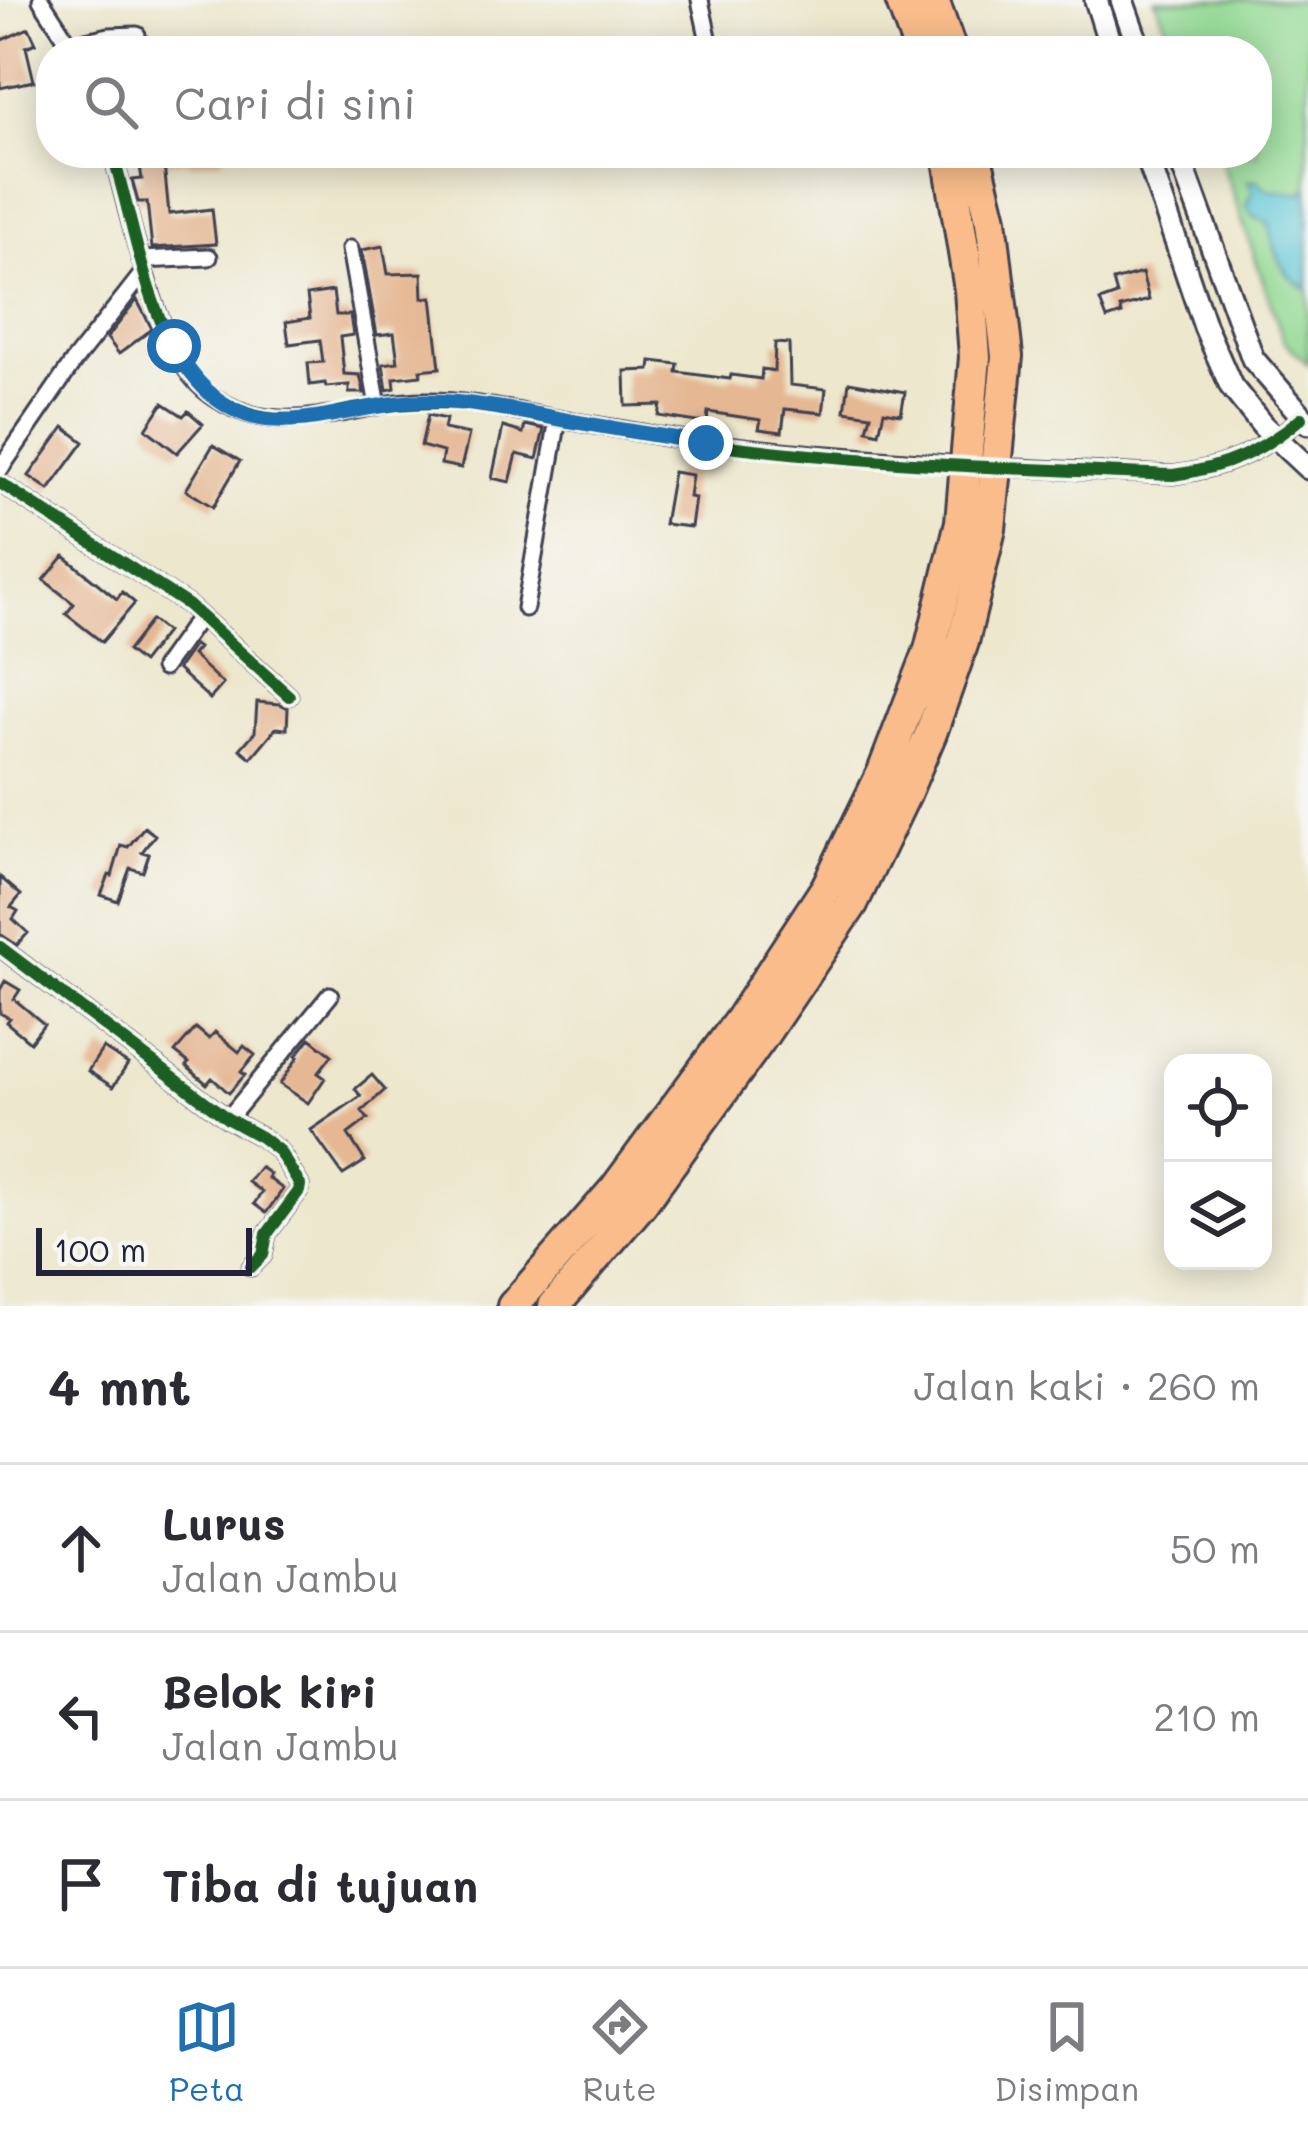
<!DOCTYPE html>
<html lang="id">
<head>
<meta charset="utf-8">
<style>
	:root { --surface:#fff; --page:#f7f7f7; --text:#2b2b33; --muted:#7c7c81; --line:#e1e1e2; --accent:#1f6fb2 }
	body { margin:0; font-family:Mali,sans-serif; background:var(--page); color:var(--text) }
	.controls { position:absolute; right:36px; bottom:36px; display:grid; overflow:hidden; border-radius:24px; box-shadow:0 6px 30px #0003 }
	.controls button { width:108px; height:108px; display:grid; place-items:center; padding:0; border:0; border-bottom:3px solid var(--line); background:var(--surface); color:var(--text); font:60px sans-serif }
	.scale { position:absolute; left:36px; bottom:30px; width:216px; box-sizing:border-box; padding-left:12px; border:6px solid #22223b; border-top:0; font-size:33px; line-height:42px; white-space:nowrap; color:#22223b; -webkit-text-stroke:9px #f6f6f2; paint-order:stroke }
	.stop { position:absolute; width:36px; height:36px; margin:-27px; border:9px solid #1f6fb2; border-radius:50%; background:#fff }
	.stop.end { background:#1f6fb2; border-color:#fff; box-shadow:0 3px 12px #0008 }
	.list { margin:0; padding:0; list-style:none }
	h2 { display:flex; justify-content:space-between; align-items:center; height:156px; margin:0; padding:0 48px; font-size:51px }
	h2 small { font-size:39px; font-weight:400; color:var(--muted) }
	.list li { display:grid; grid-template-columns:78px 1fr auto; gap:36px; align-items:center; box-sizing:border-box; height:168px; padding:0 48px; border-top:3px solid var(--line) }
	.list b { display:block; font-size:45px; white-space:nowrap }
	.list p { margin:0; font-size:39px; white-space:nowrap; color:var(--muted) }
	.list em { font-size:39px; font-style:normal; color:var(--muted) }
	.icon { flex:none; width:66px; height:66px; fill:none; stroke:currentColor; stroke-width:2; stroke-linecap:round; stroke-linejoin:round }
	.map { position:relative; flex:none; width:1308px; height:1306px; overflow:hidden }
	.search { position:absolute; background:var(--surface); box-shadow:0 6px 30px #0003; left:36px; right:36px; top:36px; height:132px; display:flex; align-items:center; gap:30px; box-sizing:border-box; padding:0 42px; border-radius:48px; color:var(--muted); font-size:45px }
	.sheet { height:660px; background:var(--surface) }
	nav { display:flex; justify-content:space-around; align-items:center; box-sizing:border-box; height:168px; border-top:3px solid var(--line); background:var(--surface); font-size:33px; color:var(--muted) }
	nav a { display:grid; justify-items:center; gap:6px }
	nav .on { color:var(--accent) }
	.map>svg:first-child { display:block }
	.green { fill:#92d993; stroke:#5a7e67; stroke-width:3 }
	.water { fill:#59c4d4; stroke:#3e7388; stroke-width:3 }
	.building { fill:#e5b793 }
	.lines { fill:none; stroke-linecap:round; stroke-linejoin:round }
	.minor-casing { stroke:#404051; stroke-width:21 }
	.tertiary-casing { stroke:#404051; stroke-width:27 }
	.motorway-casing { stroke:#404051; stroke-width:36 }
	.minor { stroke:#fff; stroke-width:15 }
	.tertiary { stroke:#fff; stroke-width:21 }
	.motorway { stroke:#f9bc8a; stroke-width:30 }
	.cycleway-casing { stroke:#f6f6f2; stroke-width:20 }
	.cycleway { stroke:#1b5e20; stroke-width:12 }
	.route { stroke:#1f6fb2; stroke-width:15 }
</style>
</head>
<body>
<div class="map">
<svg width="1308" height="1306" viewBox="0 0 1308 1306">
	<rect width="100%" height="100%" fill="#f6f6f2"/>
	<filter id="ink" filterUnits="userSpaceOnUse"><feTurbulence type="fractalNoise" baseFrequency=".00833" numOctaves="2"/><feDisplacementMap in="SourceGraphic" scale="24" xChannelSelector="R" yChannelSelector="G"/><feConvolveMatrix kernelMatrix="1 2 1 2 8 2 1 2 1" color-interpolation-filters="sRGB"/></filter>
	<filter id="wash" filterUnits="userSpaceOnUse"><feTurbulence type="fractalNoise" baseFrequency=".004" numOctaves="4" result="noise"/><feDisplacementMap in="SourceGraphic" scale="48" xChannelSelector="R" yChannelSelector="G"/><feGaussianBlur stdDeviation="2.7" result="paint"/><feColorMatrix in="noise" values="0 0 0 0 0 0 0 0 0 0 0 0 0 0 0 0 0 1.4 0 .05"/><feComposite in="paint" operator="in"/></filter>
	<g filter="url(#wash)">
		<rect width="100%" height="100%" fill="#ede7cd"/>
		<path class="green" d="M1155,0h153v364l-24,-23 -65,-188h38v-102h-80z"/>
		<path class="water" d="M1257,180c12,16 25,9 42,14l9,-6v101c-27,-12 -34,-40 -40,-67 -12,-3 -18,-6 -21,-18l6,-11 -5,-12z"/>
		<g id="blocks">
			<path class="building" d="M29,28l7,15 -10,4 8,34 -34,7v-47z
				M138,153h85l1,6 -35,6 -1,-4 -24,3 5,50 43,-5 4,35 -64,4 -5,-46h-9l-6,-22 10,-1z
				M383,246l5,28 34,-1 1,25 9,-1 8,71 -20,2 1,5 -27,3 1,10 -8,2 -4,-26 15,-2 -4,-29 -17,2 -15,-85z
				M1142,273l7,27 -29,8 2,6 -15,5 -7,-18 17,-6 -4,-14z
				M333,291l3,24h14l3,20 -13,2 4,37 16,1 4,18h-15v-8l-23,2 -1,-4 -15,2 -2,-22 15,-1 -3,-22 -31,4 -3,-22 24,-4 -3,-23z
				M137,300l15,29 -33,25 -12,-16z
				M775,343l14,1 1,41 36,4 -3,24 -38,-4 -3,23 -23,-3 2,-9 -53,-8 -1,11 -10,-1 -38,-6 2,-11 -35,1 -1,-35 25,-1 1,-9 27,3 -1,8 53,7 1,-4 30,4 1,-10 12,2z
				M849,382l56,10 -4,22 -17,-3 -5,22 -12,-3 4,-15 -26,-4z
				M163,403l20,13 5,-5 15,13 -26,29 -31,-24z
				M428,415l18,4 -2,10 25,5 -8,34 -20,-4 2,-12 -22,-6z
				M525,425l19,4 -7,30 -20,-5 -7,28 -18,-4 11,-51 20,6z
				M64,427l20,15 -35,48 -20,-14z
				M213,445l27,16 -27,46 -27,-17z
				M673,472l19,3 -3,22 6,1 -4,29 -27,-3z
				M64,556l53,43 5,-7 13,11 -33,39 -36,-28 8,-10 -30,-24z
				M151,620l15,12 -24,31 -15,-12z
				M194,645l4,3 -6,7 31,29 -13,15 -33,-30z
				M257,702l23,2 8,4 -1,21 -11,-1 -25,30 -11,-9 15,-17z
				M144,827l11,8 -13,17 7,2 -6,18 -13,-4 -12,33 -17,-6 8,-20 3,1 9,-31 7,2z
				M0,877l21,18 -10,12 7,4 -5,8 15,14 -11,12 -17,-11z
				M5,981l15,9 -6,9 30,25 -14,18 -24,-20 3,-4 -9,-5v-23z
				M196,1028l13,11 6,-7 24,20 5,-6 11,9 -14,17 4,3 -16,18 -17,-15 -5,6 -21,-18 3,-3 -14,-11z
				M310,1038l22,17 -14,18 7,5 -17,25 -28,-19 18,-27 -2,-1z
				M103,1048l25,16 -15,23 -25,-16z
				M372,1075l13,15 -23,21 6,8 -20,15 17,27 -22,14 -32,-45 50,-34 -6,-7z
				M260,1167l10,7 -2,4 15,11 -17,24 -12,-9 8,-12 -14,-10z"/>
		</g>
	</g>
	<g filter="url(#ink)">
		<use href="#blocks" fill-opacity="0" stroke="#404051" stroke-width="3"/>
		<g class="lines">
			<defs>
				<path id="minor" d="M41,0l33,51
					M700,0l11,51
					M71,44l38,-8 28,-1
					M112,153c21,66 41,201 99,242 69,50 137,7 213,6 39,-1 79,8 117,15 40,7 79,13 118,20 97,15 194,21 291,28
					M350,249l28,157
					M141,260l68,-3
					M1017,468l156,7c52,-7 88,-23 128,-57
					M0,469l74,-108 70,-89
					M0,483l188,122 101,91
					M525,608l33,-189
					M163,668l37,-52
					M0,947l228,172 33,18 18,14 21,34 -1,6 -32,43 -4,21 -12,12
					M228,1119l102,-124"/>
				<path id="tertiary" d="M1096,0l16,51
					M1122,0l18,51
					M1146,153l59,174 26,59 32,40 45,42
					M1178,153l75,206 55,64"/>
				<path id="motorway" d="M901,0l19,51
					M933,0l18,51
					M513,1306l103,-118 124,-168 87,-133 56,-115 47,-122 31,-128 14,-165 -5,-67 -22,-137
					M554,1306l88,-103 117,-162 93,-137 53,-110 26,-61 32,-91 27,-113 17,-173 -16,-137 -16,-66"/>
			</defs>
			<use href="#minor" class="minor-casing"/>
			<use href="#tertiary" class="tertiary-casing"/>
			<use href="#motorway" class="motorway-casing"/>
			<use href="#minor" class="minor"/>
			<use href="#tertiary" class="tertiary"/>
			<use href="#motorway" class="motorway"/>
			<defs>
				<path id="cycleway" d="M112,153c35,109 43,282 198,266 15,-2 30,-8 45,-10 38,-5 73,-8 111,-5 93,13 185,34 279,44 142,17 285,21 428,27 52,-7 88,-23 128,-57
					M0,483l188,122 101,91
					M0,947l228,172 33,18 18,14 21,34 -1,6 -32,43 -4,21 -12,12"/>
			</defs>
			<use href="#cycleway" class="cycleway-casing"/>
			<use href="#cycleway" class="cycleway"/>
		</g>
	</g>
	<g class="lines" filter="url(#ink)">
		<path class="route" d="M174,346c18,33 41,60 79,71 49,13 120,-16 172,-16 49,0 98,11 146,20 45,8 90,15 135,22"/>
	</g>
</svg>
<div class="controls">
<button><svg class="icon" aria-label="locate" viewBox="0 0 24 24"><circle cx="12" cy="12" r="6"/><path d="M12 2v4M12 18v4M2 12h4M18 12h4"/></svg></button>
<button><svg class="icon" aria-label="layers" viewBox="0 0 24 24"><path d="M12 4l9 5-9 5-9-5zM3 14l9 5 9-5"/></svg></button>
</div>
<div class="scale">100 m</div>
<div class="stop" style="left:174px;top:346px"></div>
<div class="stop end" style="left:706px;top:443px"></div>
<div class="search"><svg class="icon" aria-label="search" viewBox="0 0 24 24"><circle cx="10" cy="10" r="6"/><path d="M15 15l6 6"/></svg>Cari di sini</div>
</div>
<section class="sheet">
<h2>4 mnt<small>Jalan kaki · 260 m</small></h2>
<ul class="list">
<li><svg class="icon" aria-label="ahead" viewBox="0 0 24 24"><path d="M12 20V5M6 11l6-6 6 6"/></svg><div><b>Lurus</b><p>Jalan Jambu</p></div><em>50 m</em></li>
<li><svg class="icon" aria-label="left" viewBox="0 0 24 24"><path d="M17 20v-9H6M10 6l-5 5 5 5"/></svg><div><b>Belok kiri</b><p>Jalan Jambu</p></div><em>210 m</em></li>
<li><svg class="icon" aria-label="arrive" viewBox="0 0 24 24"><path d="M6 21V4h12l-3 4 3 4H6"/></svg><div><b>Tiba di tujuan</b></div></li>
</ul>
</section>
<nav>
<a class="on"><svg class="icon" aria-label="map" viewBox="0 0 24 24"><path d="M3 6l6-2 6 2 6-2v14l-6 2-6-2-6 2zM9 4v14M15 6v14"/></svg>Peta</a>
<a><svg class="icon" aria-label="directions" viewBox="0 0 24 24"><path d="M12 3l9 9-9 9-9-9zM9 14v-3h6M13 9l2 2-2 2"/></svg>Rute</a>
<a><svg class="icon" aria-label="saved" viewBox="0 0 24 24"><path d="M7 4h10v16l-5-4-5 4z"/></svg>Disimpan</a>
</nav>
</body>
</html>
